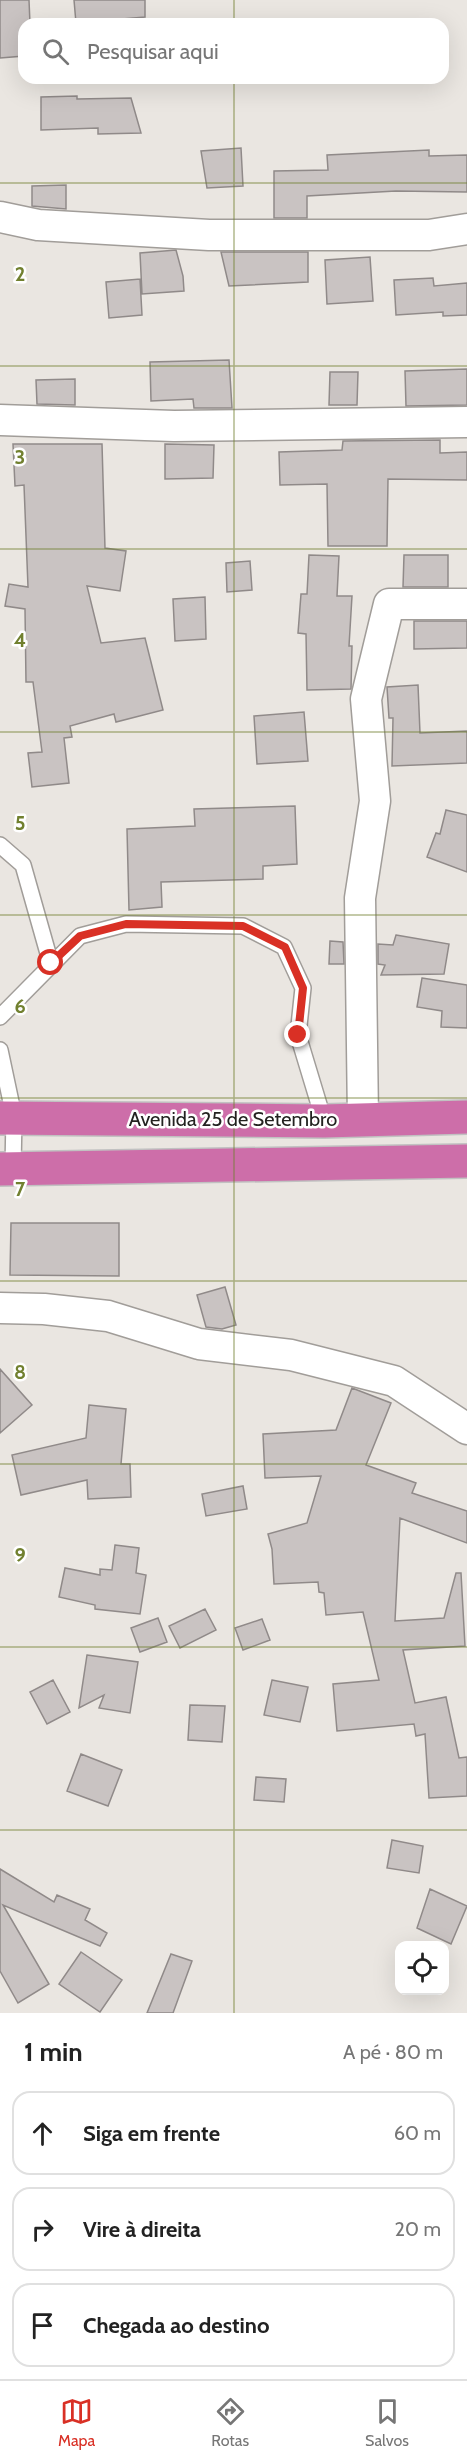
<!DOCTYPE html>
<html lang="pt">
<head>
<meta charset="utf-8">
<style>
	:root { --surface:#fff; --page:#f6f6f6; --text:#222; --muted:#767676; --line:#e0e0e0; --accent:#d93025 }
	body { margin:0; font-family:Cabin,sans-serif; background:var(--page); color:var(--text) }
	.controls { position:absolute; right:18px; bottom:18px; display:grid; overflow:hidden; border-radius:12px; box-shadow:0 6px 24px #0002 }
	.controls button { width:54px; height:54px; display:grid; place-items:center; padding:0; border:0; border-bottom:2px solid var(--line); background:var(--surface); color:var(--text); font:30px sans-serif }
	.stop { position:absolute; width:18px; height:18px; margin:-14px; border:4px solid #d93025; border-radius:50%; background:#fff }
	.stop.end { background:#d93025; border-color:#fff; box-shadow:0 2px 6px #0008 }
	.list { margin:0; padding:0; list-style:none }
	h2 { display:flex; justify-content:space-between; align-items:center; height:78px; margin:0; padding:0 24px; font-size:26px }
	h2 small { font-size:20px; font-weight:400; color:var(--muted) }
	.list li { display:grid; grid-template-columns:39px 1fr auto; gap:18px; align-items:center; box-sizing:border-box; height:84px; margin:0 12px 12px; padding:0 12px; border:2px solid var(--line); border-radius:18px }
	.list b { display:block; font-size:22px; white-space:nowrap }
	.list em { font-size:20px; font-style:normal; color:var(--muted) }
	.icon { flex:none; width:33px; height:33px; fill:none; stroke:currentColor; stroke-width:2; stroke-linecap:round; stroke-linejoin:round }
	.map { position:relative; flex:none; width:467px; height:2013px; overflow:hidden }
	.search { position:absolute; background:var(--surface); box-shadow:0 6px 24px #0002; left:18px; right:18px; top:18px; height:66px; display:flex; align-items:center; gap:15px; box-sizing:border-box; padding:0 21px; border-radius:18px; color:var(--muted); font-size:22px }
	.sheet { height:366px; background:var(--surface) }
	nav { display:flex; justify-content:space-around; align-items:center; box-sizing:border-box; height:84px; border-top:2px solid var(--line); background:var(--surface); font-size:16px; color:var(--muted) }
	nav a { display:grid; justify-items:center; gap:3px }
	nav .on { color:var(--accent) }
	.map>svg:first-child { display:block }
	.building { fill:#c9c3c2; stroke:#908a89; stroke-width:1.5 }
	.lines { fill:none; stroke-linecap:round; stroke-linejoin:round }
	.lane-casing { stroke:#a19d99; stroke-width:18 }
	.street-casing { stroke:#a19d99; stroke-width:33 }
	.highway-casing { stroke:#c1c1c1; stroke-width:36 }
	.lane { stroke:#fff; stroke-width:15 }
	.street { stroke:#fff; stroke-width:30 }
	.highway { stroke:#cd6ea9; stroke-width:33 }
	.route { stroke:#d93025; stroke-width:8 }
	.grid { fill:none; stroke:#71802f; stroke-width:1.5; stroke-opacity:0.55 }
	.labels { text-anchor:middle; stroke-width:5; stroke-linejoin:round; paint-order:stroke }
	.street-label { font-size:20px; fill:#232220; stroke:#fff }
	.grid-label { font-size:20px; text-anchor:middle; font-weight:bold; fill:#71802f; stroke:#fff; stroke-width:5; stroke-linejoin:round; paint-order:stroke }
</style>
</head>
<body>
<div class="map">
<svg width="467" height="2013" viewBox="0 0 467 2013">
	<rect width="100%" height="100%" fill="#eae6e1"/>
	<path class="building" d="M0,0h29l1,24h-6v32l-24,2z
		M74,0h71v17l-69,6z
		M77,96v3l54,-1 10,35 -43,1v-6l-57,2v-33z
		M241,148l2,38 -36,2 -6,-37z
		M429,150v6l38,-1v37l-71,-1 -89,5v22h-33v-47l54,-1 -1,-15z
		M66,185v24l-34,-3v-20z
		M176,250l7,26 1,15 -42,3 -2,-41z
		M221,252h87v30l-79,4z
		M370,257l3,44 -46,3 -2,-44z
		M433,278l1,8 33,-3v32l-24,1v-4l-47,3 -2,-35z
		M140,279l2,36 -33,3 -3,-36z
		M229,360l3,48h-38l-1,-9 -42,2 -1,-39z
		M467,369v36l-61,1 -1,-35z
		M330,372h28l-1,33h-28z
		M75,379v26l-38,-1 -1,-24z
		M440,440v13l27,-1v28l-79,-1 -1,67h-59l-1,-62 -47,1 -1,-33 63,-2 1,-9z
		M13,444h89l3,104 21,3 -6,40 -33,-5 14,57 44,-5 18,72 -47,12 -2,-8 -44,12 2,11 -8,1 5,45 -37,4 -4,-34 14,-1 -9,-70h-7l-1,-73 -20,-3 4,-22 19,3 -4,-102 -9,1z
		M165,444l49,1 -1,33 -48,1z
		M309,555l30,1 -2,40h15l-3,50h3l-1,43 -44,1 -1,-56 -8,-1 3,-39h6z
		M404,555h44v32h-45z
		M250,561l2,29 -25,2 -1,-29z
		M205,597l1,42 -31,2 -2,-42z
		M414,621h53v27l-53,1z
		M418,685l2,48 47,-2v32l-75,3 1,-48h-4l-2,-31z
		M304,712l4,49 -51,3 -3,-48z
		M295,806l2,58 -34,2v13l-102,3 1,25 -33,3 -2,-81 68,-3 -1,-17z
		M446,810l21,5v57l-40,-15 9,-24 4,1z
		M396,935l53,9 -5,30 -63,1 4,-10 -7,-1v-20l15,1z
		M330,941l13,1 1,22h-15z
		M422,978l45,7v43l-26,-1 1,-16 -25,-4z
		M11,1223h108v53l-109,-1z
		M225,1287l11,38 -14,4 -16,-2 -9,-32z
		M0,1369l32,36 -32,28z
		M352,1388l39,15 -25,62 50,18 -4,10 55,18v32l-67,-25 -5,103 49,-3 12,-45h5l4,73 -62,4 12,53 31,-6 13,61 8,-1v39l-38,2 -4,-64 -9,2 -2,-12 -77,7 -4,-47 46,-4 -16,-68 -37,3 -2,-22 -5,-1 -1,-10 -44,2 -2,-35 -4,-15 39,-11 14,-47 -56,2 -2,-44 73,-4z
		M89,1405l37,4 -5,55h9l1,33 -43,2 -1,-19 -66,15 -9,-40 74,-17z
		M243,1486l4,23 -41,7 -4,-22z
		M115,1545l24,3 -3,25 10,2 -6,39 -45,-5v-4l-36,-8 6,-29 35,7v-6l12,1z
		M205,1609l11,21 -36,18 -11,-22z
		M158,1618l9,24 -27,10 -9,-24z
		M262,1619l8,21 -27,10 -8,-22z
		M87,1655l51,7 -8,51 -31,-5 5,-13 -25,13z
		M53,1680l17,32 -23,12 -17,-32z
		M272,1680l36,7 -8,35 -36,-7z
		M190,1705l35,1 -3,36 -34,-2z
		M81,1754l41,16 -14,36 -41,-15z
		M256,1777l30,2 -2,23 -30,-2z
		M392,1840l31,6 -4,27 -32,-5z
		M0,1869l54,33 3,-7 33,14 -5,11 22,13 -7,13 -97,-41 46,79 -31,19 -18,-32z
		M430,1889l37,17 -16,38 -34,-16z
		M81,1952l41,28 -22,32 -41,-28z
		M171,1954l21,7 -19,52h-26z"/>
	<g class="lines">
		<defs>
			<path id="lane" d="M0,845l23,20 28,99
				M0,1017l80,-81 46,-12 117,2 41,21 19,41 -5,47 26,86
				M0,1050l14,66 -1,52"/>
			<path id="street" d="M0,217l38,8 171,10h220l38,-6
				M0,420l174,6 293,-4
				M363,1119l-3,-221 15,-97 -9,-102 23,-95h78
				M0,1308l44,1 64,7 91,28 92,11 103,26 73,48"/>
			<path id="highway" d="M0,1118l324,3 143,-4
				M0,1169l467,-8"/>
		</defs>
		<use href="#lane" class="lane-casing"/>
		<use href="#street" class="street-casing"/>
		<use href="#highway" class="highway-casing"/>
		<use href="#lane" class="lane"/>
		<use href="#street" class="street"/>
		<use href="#highway" class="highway"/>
	</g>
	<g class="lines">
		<path class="route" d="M51,963l29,-27 46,-12 117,2 42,21 18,41 -5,47"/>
	</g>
	<path class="grid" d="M234,0v24M234,78v1935M0,183h467M0,366h467M0,549h467M0,732h467M0,915h467M0,1098h467M0,1281h467M0,1464h467M0,1647h467M0,1830h467"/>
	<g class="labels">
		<g class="street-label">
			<text x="233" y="1126">Avenida 25 de Setembro</text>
		</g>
	</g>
	<g class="grid-label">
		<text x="20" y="281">2</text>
		<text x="20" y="464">3</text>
		<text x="20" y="647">4</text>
		<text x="20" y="830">5</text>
		<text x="20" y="1013">6</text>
		<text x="20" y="1196">7</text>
		<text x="20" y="1379">8</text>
		<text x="20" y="1562">9</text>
	</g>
</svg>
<div class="controls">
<button><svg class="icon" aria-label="locate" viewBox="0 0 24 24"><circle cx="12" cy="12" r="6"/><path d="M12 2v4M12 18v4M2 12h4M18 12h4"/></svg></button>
</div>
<div class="stop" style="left:51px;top:963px"></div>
<div class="stop end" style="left:298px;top:1035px"></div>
<div class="search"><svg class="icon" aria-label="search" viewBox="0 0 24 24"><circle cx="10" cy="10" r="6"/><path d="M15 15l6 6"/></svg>Pesquisar aqui</div>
</div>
<section class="sheet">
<h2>1 min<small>A pé · 80 m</small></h2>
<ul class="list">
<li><svg class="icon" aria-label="ahead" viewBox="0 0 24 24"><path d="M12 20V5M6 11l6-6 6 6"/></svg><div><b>Siga em frente</b></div><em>60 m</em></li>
<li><svg class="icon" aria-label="right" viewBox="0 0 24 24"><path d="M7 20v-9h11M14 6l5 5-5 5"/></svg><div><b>Vire à direita</b></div><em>20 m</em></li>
<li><svg class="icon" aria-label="arrive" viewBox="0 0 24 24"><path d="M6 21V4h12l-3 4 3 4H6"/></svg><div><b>Chegada ao destino</b></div></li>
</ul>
</section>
<nav>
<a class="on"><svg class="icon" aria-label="map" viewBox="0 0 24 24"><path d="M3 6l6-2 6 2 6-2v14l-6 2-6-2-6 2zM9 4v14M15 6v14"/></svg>Mapa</a>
<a><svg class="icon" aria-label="directions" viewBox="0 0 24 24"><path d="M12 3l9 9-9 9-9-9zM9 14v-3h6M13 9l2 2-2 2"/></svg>Rotas</a>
<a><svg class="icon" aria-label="saved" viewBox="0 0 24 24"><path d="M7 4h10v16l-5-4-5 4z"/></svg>Salvos</a>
</nav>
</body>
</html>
